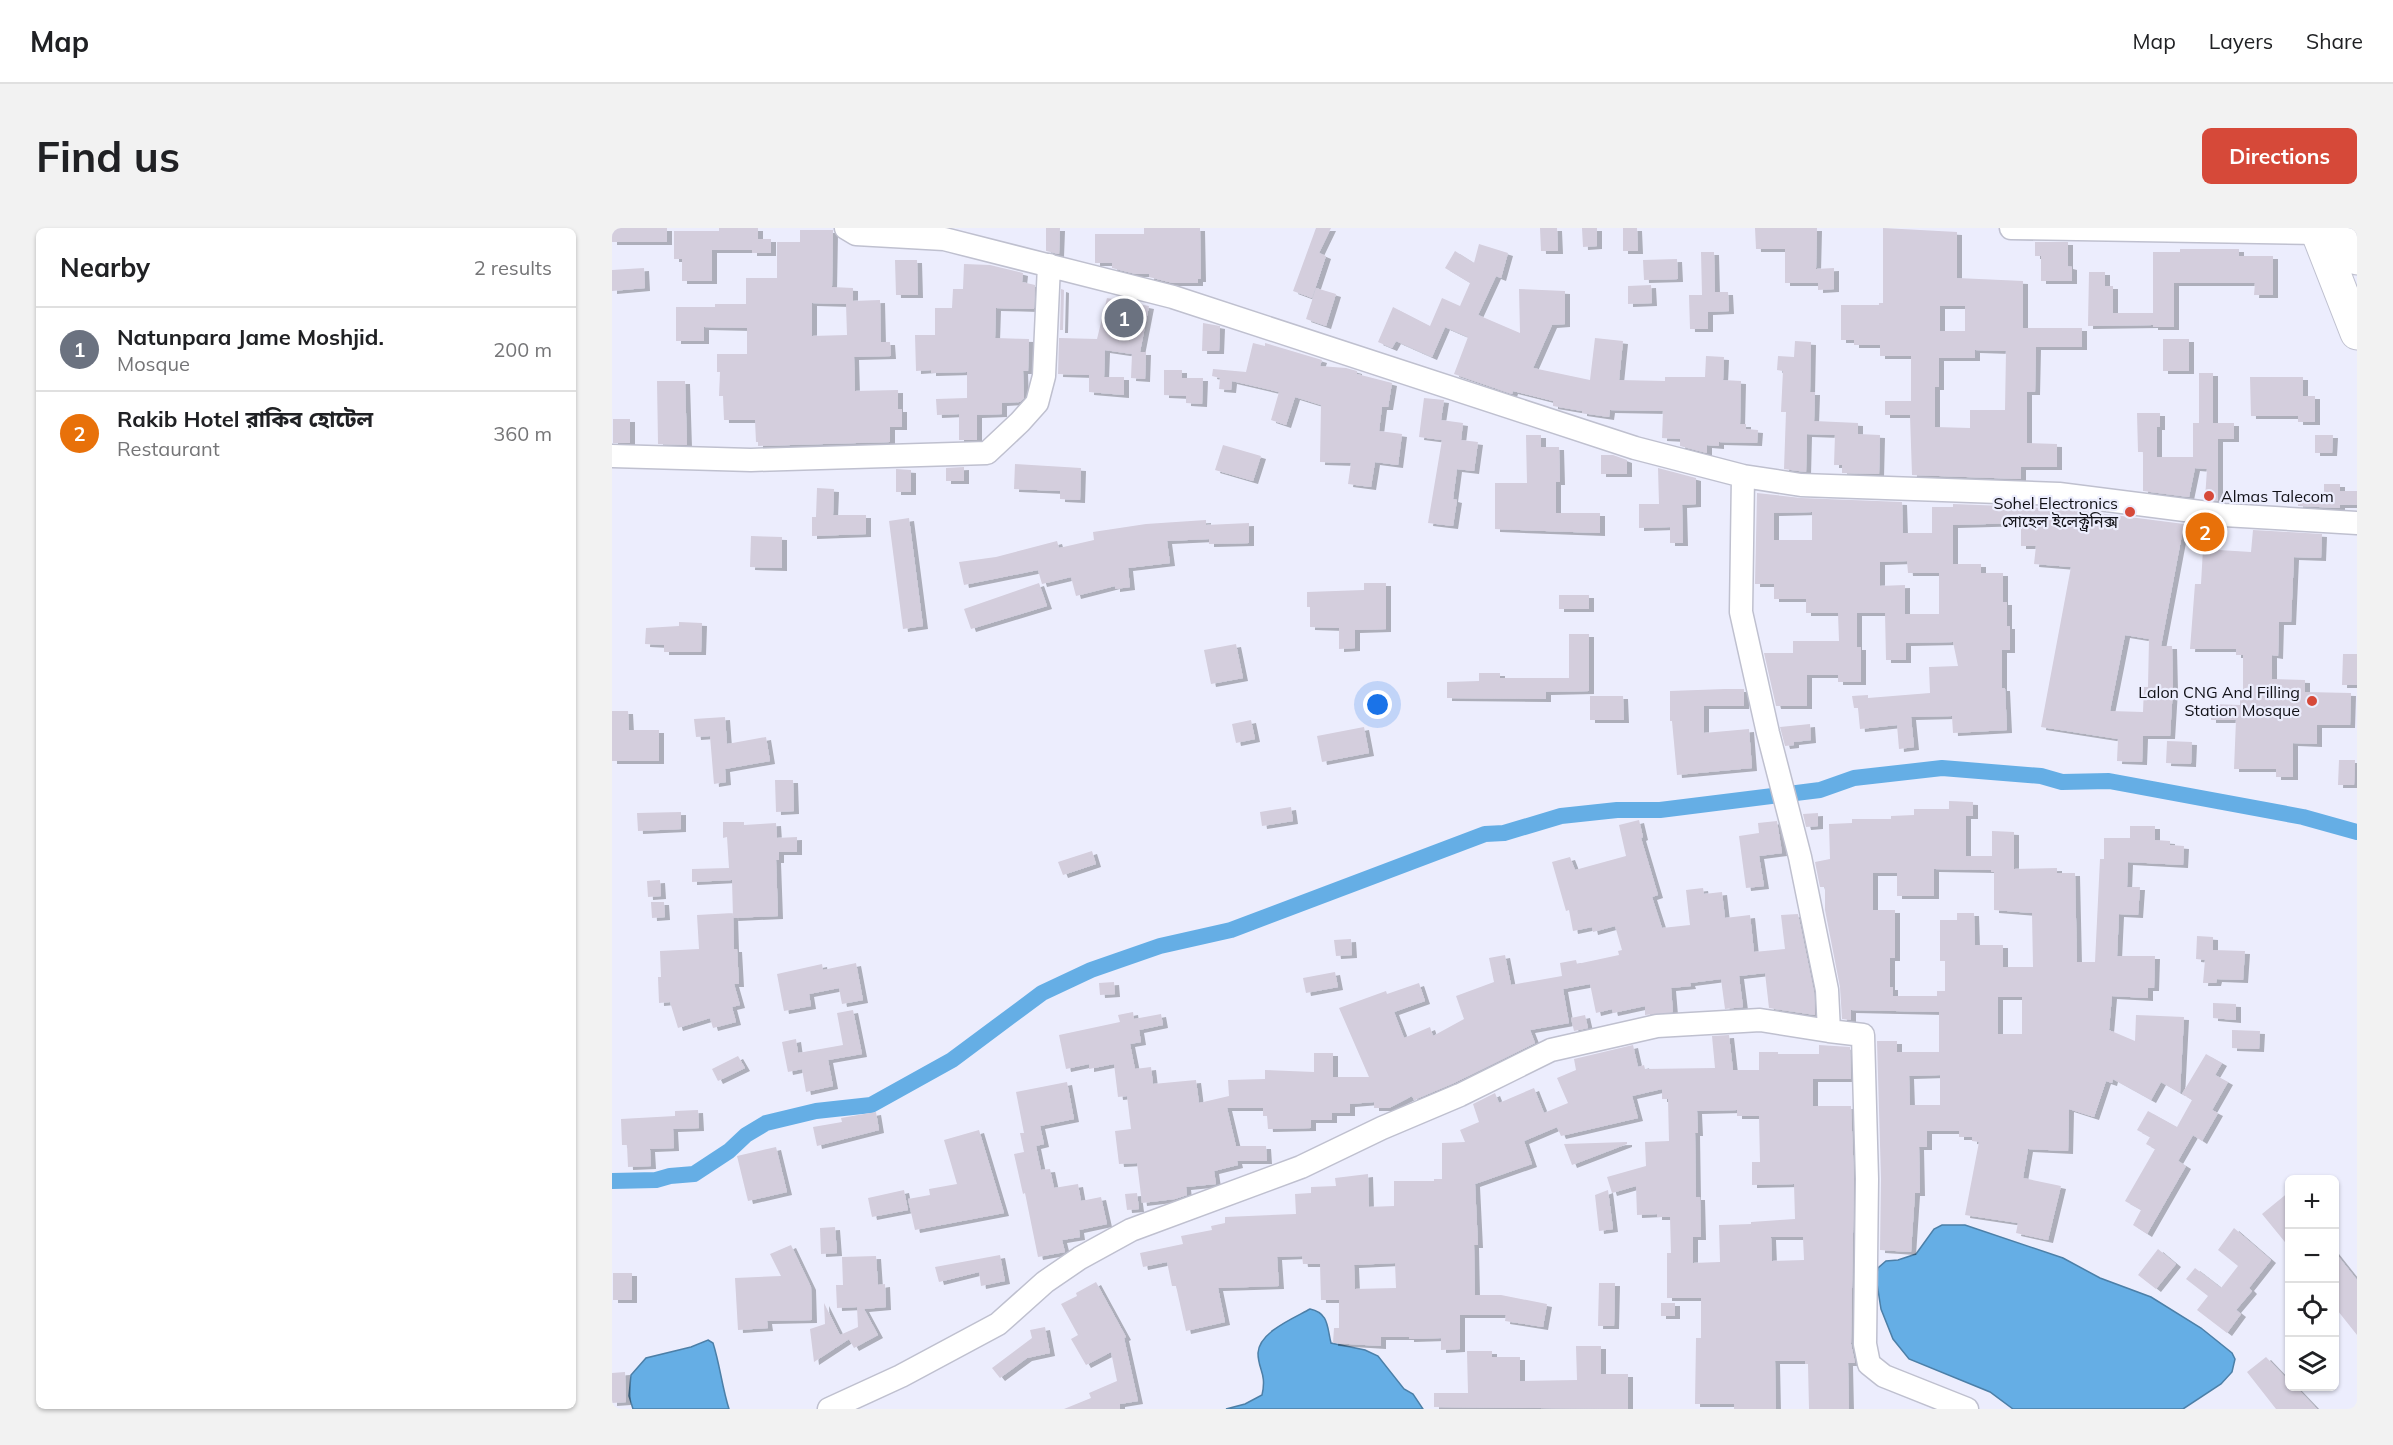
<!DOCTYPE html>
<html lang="en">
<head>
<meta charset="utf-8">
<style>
	:root { --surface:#fff; --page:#f2f2f2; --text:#202124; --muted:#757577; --line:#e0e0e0; --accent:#d64939 }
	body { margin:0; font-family:Mulish,"Noto Sans Bengali",sans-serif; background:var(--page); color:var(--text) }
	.controls { position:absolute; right:18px; bottom:18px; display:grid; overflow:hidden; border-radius:9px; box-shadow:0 2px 4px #0004 }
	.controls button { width:54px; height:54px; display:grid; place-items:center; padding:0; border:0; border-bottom:2px solid var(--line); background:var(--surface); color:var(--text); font:30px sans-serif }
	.you { position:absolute; left:766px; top:477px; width:21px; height:21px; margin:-15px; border:4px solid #fff; border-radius:50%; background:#1a73e8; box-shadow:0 0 0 9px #1a73e833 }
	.badge { display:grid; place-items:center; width:39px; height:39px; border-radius:50%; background:var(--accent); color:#fff; font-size:20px; font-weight:700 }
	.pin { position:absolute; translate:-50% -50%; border:3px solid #fff; box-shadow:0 2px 6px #0006 }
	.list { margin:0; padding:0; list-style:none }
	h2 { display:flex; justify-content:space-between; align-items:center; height:78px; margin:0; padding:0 24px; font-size:26px }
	h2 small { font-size:20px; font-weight:400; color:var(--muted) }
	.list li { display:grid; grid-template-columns:39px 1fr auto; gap:18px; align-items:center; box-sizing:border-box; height:84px; padding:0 24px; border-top:2px solid var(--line) }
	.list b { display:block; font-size:22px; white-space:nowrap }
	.list p { margin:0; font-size:20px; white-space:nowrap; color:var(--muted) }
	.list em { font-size:20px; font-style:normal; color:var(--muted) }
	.icon { flex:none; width:33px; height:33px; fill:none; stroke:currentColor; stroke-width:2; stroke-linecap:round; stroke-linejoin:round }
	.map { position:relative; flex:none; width:1745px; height:1181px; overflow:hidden; border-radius:9px }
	header { display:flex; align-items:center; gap:36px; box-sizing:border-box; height:84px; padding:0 30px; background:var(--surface); border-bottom:2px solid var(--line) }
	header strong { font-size:28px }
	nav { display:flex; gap:33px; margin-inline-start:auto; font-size:21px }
	.intro { display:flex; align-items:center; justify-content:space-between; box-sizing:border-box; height:144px; padding:0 36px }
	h1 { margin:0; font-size:42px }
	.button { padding:15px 27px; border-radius:9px; background:var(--accent); color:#fff; font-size:21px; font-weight:700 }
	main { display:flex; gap:36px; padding:0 36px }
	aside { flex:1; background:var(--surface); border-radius:9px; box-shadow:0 2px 4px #0004 }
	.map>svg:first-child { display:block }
	.water { fill:#65aee5; stroke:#4c7fa7; stroke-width:1.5 }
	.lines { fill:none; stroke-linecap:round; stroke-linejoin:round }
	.canal { stroke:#65aee5; stroke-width:16 }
	.building { fill:#d4cedd; fill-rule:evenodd; filter:url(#shadow) }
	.minor-casing { stroke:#bfc0cf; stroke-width:25 }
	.highway-casing { stroke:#bfc0cf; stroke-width:35 }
	.minor { stroke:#fff; stroke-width:22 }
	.highway { stroke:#fff; stroke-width:33 }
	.poi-dot { fill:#d64939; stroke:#ecedfd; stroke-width:2 }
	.labels { text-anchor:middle; stroke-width:4.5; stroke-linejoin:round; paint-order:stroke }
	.poi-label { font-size:16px; fill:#111117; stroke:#ecedfd; text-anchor:end }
</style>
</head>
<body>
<header>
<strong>Map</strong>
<nav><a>Map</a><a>Layers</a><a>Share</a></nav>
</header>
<div class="intro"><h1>Find us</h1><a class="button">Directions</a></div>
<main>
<aside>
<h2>Nearby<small>2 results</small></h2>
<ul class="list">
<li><span class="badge" style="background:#6b7280">1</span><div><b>Natunpara Jame Moshjid.</b><p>Mosque</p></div><em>200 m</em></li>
<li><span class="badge" style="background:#e8710a">2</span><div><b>Rakib Hotel রাকিব হোটেল</b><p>Restaurant</p></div><em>360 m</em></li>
</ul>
</aside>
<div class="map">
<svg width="1745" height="1181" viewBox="0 0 1745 1181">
	<defs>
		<filter id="shadow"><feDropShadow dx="5" dy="3" stdDeviation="0" flood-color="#0004"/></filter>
	</defs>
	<rect width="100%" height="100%" fill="#ecedfd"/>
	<path class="water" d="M1330,997h23l98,33 37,20 51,19 50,31 31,25 3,6 -3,13 -11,12 -38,25h-170l-23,-17 -81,-33 -16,-20 -12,-30 -5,-32 2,-9 8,-7 12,-1 18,-6 18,-25z
		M698,1081c19,4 17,18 21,34l34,7 13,6 26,33 9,5 10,15h-197l19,-5 17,-9c5,-22 -4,-25 -4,-42 1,-21 36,-35 52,-44z
		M96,1112l5,3c7,22 9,44 16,66h-96l-4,-13 2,-21 15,-17 45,-11z"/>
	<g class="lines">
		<path class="canal" d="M0,953l44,-1 14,-4 24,-2 35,-23 17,-16 20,-12 50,-12 55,-6 81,-45 90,-67 49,-23 69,-24 71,-16 254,-96 19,-1 57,-17 56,-6h43l160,-20 34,-12 88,-10 99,8 21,6 47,-1 194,36 54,15"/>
	</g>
	<path class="building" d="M0,0h55v14h-55z
		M107,0h39v11h13v14h-19v-3h-40v31h-30v-22h-8v-28h45z
		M434,0h14l-1,26 -13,-3z
		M532,0h56l1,51h-3v4h-25l-24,-6v-3h-13l-24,-6v-5h-17v-29h49z
		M704,0h15l-12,25 7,3 -14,42 -19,-7z
		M928,0h17l1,23h-17z
		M970,0h15v18l-14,1z
		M1011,0h14l1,23h-15z
		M1143,0h62l-1,41 18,-1v21l-16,1v-7h-33v-34h-29z
		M1271,0l74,4v46l66,3v47h59v19h-46l-1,45h-8v51l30,1v23h-36v12l-109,-4 -2,-60h-25v-14h26v-45h-31v-11h-26v-5h-13v-35h38v-2h4zM1328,78h25v25h-25zM1363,122l31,1 -1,59h-35v18l-35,-1v-40h4v-29h36z
		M188,2h33l-1,57 21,1v13l27,-1 1,42h9l1,14 -37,1 1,34 43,-1v19h4v18h-12v15l-132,4v-4h-2l-1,-22h-31l-1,-24h-4l1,-24h-3v-18h30v-26l-43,-1v14h-28v-34h39v-3h31v-26h31v-36h23zM200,75l34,1 1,31 -35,1z
		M1423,14h33v24l4,1v14h-31v-25h-6z
		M867,16l29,9 -7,25 -5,-2 -18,39 42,18 -1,-44 46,2v33l-13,1 -19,43 57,12 5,-42 28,3 -4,39 46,1v-4h40l1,-21 18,1 -1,23 18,1 -1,43h6v5l12,1 -1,13 -38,-1v4l-12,-1v8l-27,-7v-7l-18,-1 1,-27 -53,-1 -1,7 -27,-4v-2l-29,-5v-5l-40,-10 -1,3 -58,-20 14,-37 -23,-10 -13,30 -36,-16 -4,7 -14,-6 15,-35 37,19 12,-28 18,8 10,-23 -25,-15 10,-17 19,12z
		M1568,21h59v7h34v39h-19l1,-12h-81v44h-21v-2l-65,1 1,-54h16v14h8v27h40v-61h27z
		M1089,24h13l1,40h13l1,19 -21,1v17h-18l-1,-34h13z
		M1065,31l1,20 -34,1 -1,-20z
		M283,32h22l1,35h-22z
		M352,36l26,1 33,8 -1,9 13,3 -1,24 -38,-1 -1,30 34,1 -1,32h-5l1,27 -4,4 -18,1v11l-25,1v25h-18v-26l-22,1 -1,-16 31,-1v-26l-36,1v-3l-15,1 -1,-36h20v-27h17l1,-19h10z
		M32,40l1,20 -33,3v-21z
		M1039,57l1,18 -24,1v-18z
		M704,60l20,6 -10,32 -20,-7z
		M449,61l3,1 -1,40h-3z
		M495,70l42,8 -9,46h6l-1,27 -14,-1 1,-24 -27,-4 -1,27h20v18l-35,-3v-17l-31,-1 1,-36 38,1z
		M591,95l17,3 -1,25h-17z
		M1551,111h26v32h-26z
		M1183,113l16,1 -1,50h5l-1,29 44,2v11l22,1 -1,39 -37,-1v-8h-8l1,-30 -28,-1 -1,38 -22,-3 2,-57h-5l2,-41 -6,-1 1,-14 16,1z
		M641,115l12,3v-3l57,17 -2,6 26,2 11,3v3l35,9 -4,24h-6l-3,24 23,3 -4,31 -23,-3 -4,25 -23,-3 3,-21 -31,-1 1,-57 -26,-8 -9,28 -15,-5 8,-28 -47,-11 -1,9 -12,-1 1,-11 -8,-2 1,-7 33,3z
		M552,142h18v8h21l-1,26 -16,-1v-7l-22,-1z
		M1587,145h14v50h21v16h-16v62l-13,-2 2,-30 -12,-1 -6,29 -46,-6v-39h-5l-1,-39h23v14h-3v30h36v-34h6z
		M1638,149h53v19h12v26h-17v-6h-47z
		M45,153h28l2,64 -29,-1z
		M812,170l20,2 -3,20 22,3 -2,17 17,2 -4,29 -17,-2 -4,30 4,1 -4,26 -25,-3 14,-83 -23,-3z
		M1,191h17v24h-17z
		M914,207h15v12h18l1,35h-4v31h44v20l-105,-4v-46h32z
		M1703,207h18l-1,18h-17z
		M611,217l38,11 -8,25 -38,-11z
		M989,227h12l14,5v14h-26z
		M403,236l66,4 -1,32 -20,-1v-8l-46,-2z
		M352,239v14h-18v-13z
		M1046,240l38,10v26l-14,1 1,38h-13v-16l-31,1v-24h20z
		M284,241l15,1v22h-15z
		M1712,256h16v7h17v14h-17v3l-42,-2v-7h26z
		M205,260l17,1 -1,26h33v19l-54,2v-19h4z
		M1145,265l44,5 101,4 1,31h29v-26h21v-3l77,3 37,4v-2l117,15 -23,122h11l1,42 -3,48h-27l-1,26 -25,-1 1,-22 -77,-12 30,-160 -37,-3 2,-18h-15v-23l-68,2v39h28v9h22v29h4v24h3v24h-8v38h3l2,42 -54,3 -1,-17 -41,1 3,30 -15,2 -2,-24 -37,4 -2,-21h-4l-2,-12 16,-1v3l62,-5 -1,-26 29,-1 -5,-24 -47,1v17h-20l-1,-47h-28v34h4v35h-23v-7h-31v31h-31l-12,-53h29v-12h46l-1,-28h-32v-14h-32v-15h-19zM1200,284v28h-38v-27zM1295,333l1,12h31v41h-34v-29l-25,1v-24zM1513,407l24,4 -1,48h-4l-1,25 -33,-1z
		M297,290l14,108 -20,3 -14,-108z
		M594,292v5l43,-2v20l-40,1v-5l-42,2 3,22 -42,5 2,19 -15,2v-3l-39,10 -5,-19 -29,7 -4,-14 -74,15 -5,-23 37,-5 61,-16 2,7 35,-8 -1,-8 53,-8z
		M1641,302l69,4 -1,24 -27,-1 -3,65h-12l-1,34 -6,-1v24l33,1v12l46,1 -1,32h-33v19l-24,-1v34h-17v-8h-42l2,-49h-25v-16l29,1v-12h3v-38h-7v-6h-46l5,-65h6l2,-35 48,3z
		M139,308l31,1v31l-32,-1z
		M427,355l8,23 -76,23 -7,-20z
		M752,355h22v46l-31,1v18l-16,1v-21l-29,-1v-20h-3v-15l57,-2z
		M947,367h30v14h-30z
		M67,394l23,1 -1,29h-37v-7l-19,-1 1,-16 33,-2z
		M957,406h20v57l-43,1v7l-99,-1v-16l32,-1v-8h21v5h69z
		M624,416l7,34 -32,6 -7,-34z
		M1731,426h14v31h-15z
		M1113,461h19v17h-40v27l45,-4 3,39 -75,7 -5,-54h-2v-30z
		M978,468h33l1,24h-34z
		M0,483h16l1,19h30v31h-47z
		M113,489l2,27 39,-7 4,24 -45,8 1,13 -12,2 -4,-48 -14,1 -2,-18z
		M639,492l4,19 -19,4 -4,-19z
		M1198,496l1,16 -17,2v3l-9,1 -5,-19z
		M752,499l5,26 -47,9 -5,-26z
		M1555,513l25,1 -1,22 -25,-1z
		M1727,532h16l-1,25h-16z
		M163,552h18l1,31 -18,1z
		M1337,573l24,1v14h-7v40h26v-25l22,1v37l43,-1v5h18l2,89h18l5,-103h4v-21h26v-12h25v14l15,1v4l14,1 -1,19 -55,-3 -1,25h13l-2,28 -19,-1 -2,42h38l-1,32h-6v10l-36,-2 -3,34 26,11 1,-26 48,2 -4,76 -19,-11 -10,18 -38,-21 -1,4 -6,-2 -12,36 -25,-8 -1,42 -40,-2 -5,29 38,8 -13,54 -32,-7 2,-10 -53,-8 14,-73 -7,-1v-4h-13v-6h-32v16h-8l1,46h-5l-4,59 -31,-2 1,-71 -4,-138h20v11h42v-40l-88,-2v10l-9,-1 -2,-32 -15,-77v-23h-5l-5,-25 15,-3 -1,-35 23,-1v-4h39v-3l23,-1v-6h35zM1322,641l57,1v2h3v38l38,3 1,54h-30v-22h-28l-1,-32h-17v7h-17v41h5v30h-8v5h-44v-9h-3v-29h5v-48h-22v-37h24v23h37zM1386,769h24v37h-24zM1328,847v30h-30l-1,-29z
		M679,579l2,14 -31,5 -2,-14z
		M69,584v17l-43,2 -1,-18z
		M1206,585v13l-12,1 -3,-13z
		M1027,592l4,17 -2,1 17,57 -6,2 10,31 28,-3 -4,-35 17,-2 1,6 18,-2 3,26 25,-3 4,37 31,-3 -4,-34 17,-1 16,78 1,23 -46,-7 -4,-35 -26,3 4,31 -18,2 -4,-30 -31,4 1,3 -20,2 2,24 -28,3v-9l-32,7 -1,-4 -16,4 -6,-29 -27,5 6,34 -39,7 5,13 -81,40 -40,17 -2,-4 -23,12h-15v-6l-24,2v9h-18v7h-21v8l-43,1 -1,-13h-4v-8h-36l9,38h30l1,15h-30l1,4 -24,6 2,13 -30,3 1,8 -12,4 -33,4 -5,-40 -18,1 -4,-33 16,-2 -4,-33 -9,1 -4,-33 -25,5v-5l-23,5 -7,-34 61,-13 -2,-7 15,-3 1,7 27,-5 2,11 -24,5 2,12 -11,2 5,25 16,-2 2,17 43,-4 3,23 30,-7 -1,-16 37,-1v-9l49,2v-19h19v24h36l-30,-69 47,-17 1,3 32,-11 6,18 -31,11 10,26 26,-11 3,9 31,-17 -8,-23 38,-14 -5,-24 16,-3 6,30 51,-9 -2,-13 16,-3 1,4 42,-9 -1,-4 4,-1 -7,-24 -22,6 -1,-5 -19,4 -4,-21 -3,1 -14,-49 18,-5 5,13 51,-14 -7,-31z
		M1165,593l5,32 -23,3 5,30 -18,2 -7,-52 20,-3 -1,-10z
		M111,594h21v3l32,-2 1,15 20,-1v15h-18v8h-3l2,56 -45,2 -1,-38 -40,2v-13l37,-1 -2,-31 -4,1z
		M480,623l4,13 -33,11 -5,-13z
		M48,652l1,16 -13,1 -1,-16z
		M39,674h13l1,15 -13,1z
		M121,685l1,36h3l2,35h-5l6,21 -8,2 4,15 -23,6 -3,-10 -32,10 -8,-26 -11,1 -1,-26h3l-1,-26 39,-2 -2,-34z
		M1585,708l16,1v13l32,1 -2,29 -26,-1 -1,4h-13l2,-23 -9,-1z
		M739,711l1,16 -16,1 -2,-16z
		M244,735l7,37 -21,4 -3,-16 -30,6 2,12 -27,5 -7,-37 45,-10 1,6z
		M723,744l3,15 -32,6 -3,-15z
		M502,754l1,12 -15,1 -1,-12z
		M1601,775l23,1v16l-23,-2z
		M241,782l9,44 -34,6 5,26 -27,6 -4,-23 -14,3 -6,-30 14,-3 2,14 45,-8 -6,-32z
		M973,787l3,13 -14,3 -3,-13z
		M1620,802l28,1 -1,18 -27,-1z
		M1117,807l4,35h26v-18h19v2h41v-9l31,2 1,32h-38v27h38l3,73 -3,165 4,19h-7l1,46h-40l-1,-45h-3v-3h-30l1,48h-42v-5h-39l1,-66h5v-40h-34v-45h4l-1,-36h-13v-3l-20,1 -1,-29 -24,7 -5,-16 39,-11 -1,-24 24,-1 -1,-42h-6v-10l-30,7 6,22 -77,18 -4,-9 -33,14 8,23 -57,20 3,61h-4l1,50h26l46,9 -4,23 -38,-6 1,-6h-46v34l-19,1v-12l-32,1v-2h-28v9l-48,-3 1,-15h5v-28h-18l-1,-36h-17l-1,-8 -25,1 2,29 -61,2 7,34 -39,9 -10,-45h-4l-5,-24 -24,5 -3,-14 43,-9 -2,-8 31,-6 -1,-4 14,-3v-6l71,-3 -1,-20 16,-1v-6l25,-1 -1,-8 33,-4 1,33 25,-1v-25h40v-2h8v-36l23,-1 -5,-12 19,-8 -6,-18 22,-11 4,10 35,-15 10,25 24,-10 -11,-25 19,-8 -2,-11 59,-14 5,22 6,-2 1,4 70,-1 -3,-32zM1125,882v6h22l1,46h-8v23l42,-1 1,35 -44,3v2l-32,1 1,37 -27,1v-26h8l-1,-40h-4l-1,-64h3l-1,-22zM1159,1009h32l1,23 -32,1zM783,1035l1,25 -41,1 -1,-24z
		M1594,826l16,9 -7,12 13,7 -16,28 6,3 -16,28 -9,-6 -15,26 8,5 -39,68 -14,-9 8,-15 -16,-9 30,-52 -9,-5 4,-7 -13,-7 11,-19 29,16 15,-27 -10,-6z
		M126,828l7,12 -27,13 -6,-12z
		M455,854l7,37 -34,7 4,18 -8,2 5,24 9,-1 4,19 24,-4 3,17 20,-4 6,27 -28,6 1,7 -18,3 3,12 -27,5 -13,-64 -2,1 -9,-40 10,-2 -4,-19h4l-8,-41z
		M86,882l1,18 -26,1 1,19 -24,1 1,17 -23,1 -1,-22h-5l-1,-26 54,-3v-5z
		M264,884l3,18 -62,16 -4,-19 29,-5 -1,-4z
		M367,902l25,83 -89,17 -7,-31 22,-4 -1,-6 28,-5 -13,-44z
		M1015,914v2l-55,21 -8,-21z
		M164,919l11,45 -39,9 -11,-45z
		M292,962l4,20 -36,7 -4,-19z
		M996,962l5,39 -14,2 -4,-36z
		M1677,964v55l-27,-33z
		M525,965l2,16 -12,1 -2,-16z
		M223,999l2,26 -16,1 -1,-26z
		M1622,1000l37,32 -22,28 3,3 -16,19 5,4 -14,19 -30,-23 11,-14 -22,-17 9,-11 26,20 17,-22 -20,-16z
		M179,1017l20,42 1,33 -45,1 1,7 -30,2 -3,-52 46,-2 -11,-22z
		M1546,1021l18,15 -20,25 -18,-14z
		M1722,1023l23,29v55l-23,-29z
		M388,1027l5,26 -24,5 -2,-14 -40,10 -4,-15z
		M264,1028l2,29 7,-1 1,23 -22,2 14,26 -24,13 -5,-9 -35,23 -4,-33 15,-5 -1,-21 16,32 18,-8 -1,-20 -20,1 -1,-23h7l-1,-28z
		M1,1045h19v27h-19z
		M484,1054l30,55 -2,1 14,63 -18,3v5h-56l27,-11 -2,-5 28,-12 -6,-29 -25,13 -15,-26 7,-4 -17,-31 16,-8 -1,-3z
		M987,1055h16l-1,43h-16z
		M1049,1075h14v13h-14z
		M433,1099l5,26 -23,5 -27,20 -8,-10 40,-30 -2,-8z
		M964,1118h25v28h27v35l-194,-2v-14h34l-1,-42h25v6h28v24l57,-1z
		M1654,1129l23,24v5h6l22,23h-41l-29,-37z
		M13,1144l1,30 -14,1v-30z"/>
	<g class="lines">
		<defs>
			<path id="minor" d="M234,0l10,6 88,5 229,58 462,151 108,28 58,9 258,9 165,21 133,8
				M1399,0l308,5
				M0,228l139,4 236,-7 33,-31 17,-19 7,-27 5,-111
				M1131,248l-2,136 27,121 32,124 27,133 2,41 34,4 4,144 -2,165 4,20 15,12 83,33
				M217,1181l72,-33 97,-52 47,-42 35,-24 51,-28 170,-63 81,-39 78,-33 91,-45 106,-24 103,-6 69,11"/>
			<path id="highway" d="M1704,0l41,105
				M1732,0l13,30"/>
		</defs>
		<use href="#minor" class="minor-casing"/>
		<use href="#highway" class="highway-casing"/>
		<use href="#minor" class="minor"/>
		<use href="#highway" class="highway"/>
	</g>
	<g class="poi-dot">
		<circle cx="1597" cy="268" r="6"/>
		<circle cx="1518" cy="284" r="6"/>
		<circle cx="1700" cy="473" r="6"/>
	</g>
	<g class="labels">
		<g class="poi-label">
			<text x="1609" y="274" text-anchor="start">Almas Talecom</text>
			<text x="1506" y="281">Sohel Electronics<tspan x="1506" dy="18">সোহেল ইলেক্ট্রনিক্স</tspan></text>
			<text x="1688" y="470">Lalon CNG And Filling<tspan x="1688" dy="18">Station Mosque</tspan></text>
		</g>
	</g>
</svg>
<div class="controls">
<button>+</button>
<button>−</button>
<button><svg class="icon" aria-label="locate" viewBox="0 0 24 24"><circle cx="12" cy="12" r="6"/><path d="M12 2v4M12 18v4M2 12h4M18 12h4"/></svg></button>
<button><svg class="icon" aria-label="layers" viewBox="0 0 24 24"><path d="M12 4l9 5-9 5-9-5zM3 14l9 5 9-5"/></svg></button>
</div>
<div class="you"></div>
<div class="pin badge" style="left:512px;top:90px;background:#6b7280">1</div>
<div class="pin badge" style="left:1593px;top:304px;background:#e8710a">2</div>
</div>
</main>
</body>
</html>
